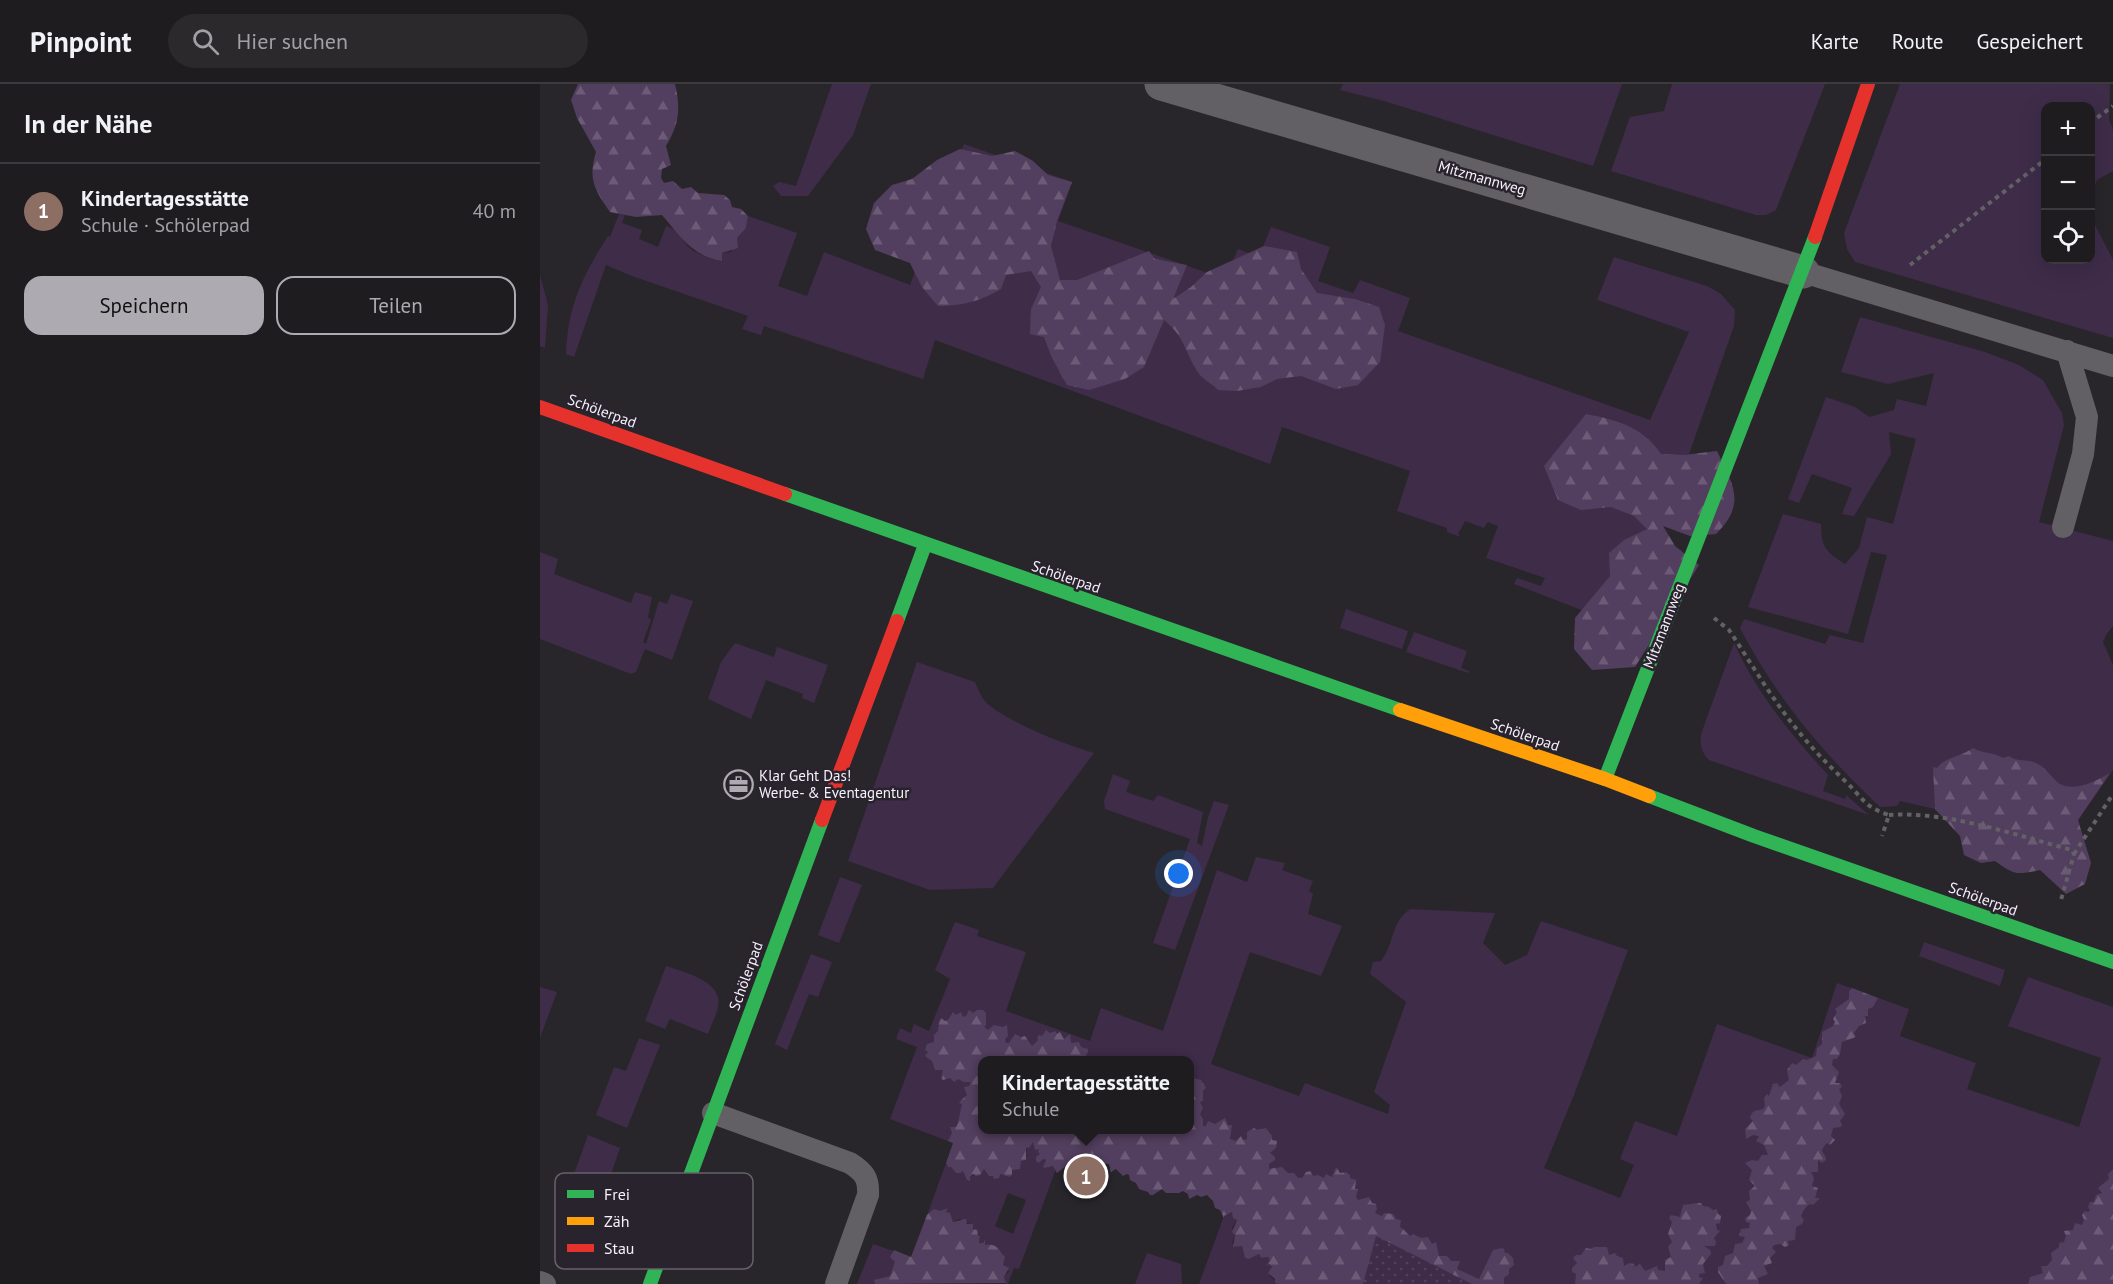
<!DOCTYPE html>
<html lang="de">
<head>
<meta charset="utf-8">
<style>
	:root { --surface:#1f1c20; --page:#2c292d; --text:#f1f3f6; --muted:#a1a1a5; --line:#3c3a3e; --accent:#aeaab1 }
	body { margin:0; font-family:"PT Sans",sans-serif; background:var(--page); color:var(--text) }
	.controls { position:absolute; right:18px; top:18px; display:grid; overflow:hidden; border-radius:12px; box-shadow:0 6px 24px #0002 }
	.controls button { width:54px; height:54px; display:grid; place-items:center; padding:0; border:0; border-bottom:2px solid var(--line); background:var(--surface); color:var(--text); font:30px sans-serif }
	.you { position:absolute; left:639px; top:790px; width:21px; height:21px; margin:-15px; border:4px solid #fff; border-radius:50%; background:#1a73e8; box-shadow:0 0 0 9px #1a73e833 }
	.badge { display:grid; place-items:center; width:39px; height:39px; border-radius:50%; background:var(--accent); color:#fff; font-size:20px; font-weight:700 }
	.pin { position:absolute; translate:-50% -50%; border:3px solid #fff; box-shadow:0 2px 6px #0006 }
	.popup { position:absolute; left:438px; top:972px; width:216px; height:78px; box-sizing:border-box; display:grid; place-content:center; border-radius:12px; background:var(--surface); filter:drop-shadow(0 2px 4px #0005); font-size:20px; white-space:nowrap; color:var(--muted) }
	.popup b { font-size:22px; color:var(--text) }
	.popup::after { content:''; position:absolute; left:50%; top:100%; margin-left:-12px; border:12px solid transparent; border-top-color:var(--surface) }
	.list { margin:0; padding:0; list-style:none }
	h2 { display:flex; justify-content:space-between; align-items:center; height:78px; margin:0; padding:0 24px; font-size:26px }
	h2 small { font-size:20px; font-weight:400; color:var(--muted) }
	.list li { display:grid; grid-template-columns:39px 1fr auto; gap:18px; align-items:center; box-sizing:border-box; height:96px; padding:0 24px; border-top:2px solid var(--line) }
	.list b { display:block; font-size:22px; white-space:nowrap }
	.list p { margin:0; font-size:20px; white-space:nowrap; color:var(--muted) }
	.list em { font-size:20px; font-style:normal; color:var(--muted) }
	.actions { display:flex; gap:12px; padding:18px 24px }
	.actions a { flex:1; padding:14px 0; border:2px solid var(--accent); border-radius:18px; text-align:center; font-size:21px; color:var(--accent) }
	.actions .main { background:var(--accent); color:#111 }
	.icon { flex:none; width:33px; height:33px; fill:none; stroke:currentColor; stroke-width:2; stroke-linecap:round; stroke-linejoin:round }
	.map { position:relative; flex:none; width:1573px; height:1200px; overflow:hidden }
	header { display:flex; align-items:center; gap:36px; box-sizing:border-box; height:84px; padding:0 30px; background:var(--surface); border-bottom:2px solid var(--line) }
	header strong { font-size:28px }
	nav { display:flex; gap:33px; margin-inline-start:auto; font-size:21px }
	.search { width:420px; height:54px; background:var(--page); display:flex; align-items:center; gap:15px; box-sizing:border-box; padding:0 21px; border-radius:33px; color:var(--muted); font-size:22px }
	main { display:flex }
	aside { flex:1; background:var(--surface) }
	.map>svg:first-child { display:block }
	.green { fill:#3e2c49; fill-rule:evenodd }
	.forest { fill:url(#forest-firs) }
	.park { fill:url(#park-dots) }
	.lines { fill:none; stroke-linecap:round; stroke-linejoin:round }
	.path { stroke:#636165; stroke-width:4; stroke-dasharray:4.5 4.5; stroke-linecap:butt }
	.lane { stroke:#636065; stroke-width:22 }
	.street { stroke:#636065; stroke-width:33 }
	.fast { stroke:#30b455; stroke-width:14 }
	.slow { stroke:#ff9f0a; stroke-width:14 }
	.jam { stroke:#e5322d; stroke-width:14 }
	.labels { text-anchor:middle; stroke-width:5; stroke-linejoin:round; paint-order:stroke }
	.street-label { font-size:15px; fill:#f6f1f9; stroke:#29232e }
	.poi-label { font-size:15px; fill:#f6f1f9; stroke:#29232e; text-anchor:start }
	.key { fill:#29232e; stroke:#66616b; stroke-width:1.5 }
	.key-label { font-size:16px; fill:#f6f1f9 }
</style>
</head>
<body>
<header>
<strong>Pinpoint</strong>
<div class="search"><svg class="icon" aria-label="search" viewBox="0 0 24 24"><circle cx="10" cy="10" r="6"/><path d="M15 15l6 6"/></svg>Hier suchen</div>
<nav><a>Karte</a><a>Route</a><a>Gespeichert</a></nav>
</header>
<main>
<aside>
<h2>In der Nähe<small></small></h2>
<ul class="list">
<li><span class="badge" style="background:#8d6e63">1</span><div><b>Kindertagesstätte</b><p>Schule · Schölerpad</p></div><em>40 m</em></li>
</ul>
<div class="actions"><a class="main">Speichern</a><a>Teilen</a></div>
</aside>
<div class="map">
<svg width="1573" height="1200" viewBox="0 0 1573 1200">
	<defs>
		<pattern id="forest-firs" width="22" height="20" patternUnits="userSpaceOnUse" patternTransform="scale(1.5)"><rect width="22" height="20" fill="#523e5e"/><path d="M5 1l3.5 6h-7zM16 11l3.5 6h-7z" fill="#6c5a76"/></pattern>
		<pattern id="park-dots" width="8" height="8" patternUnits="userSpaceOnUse" patternTransform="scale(1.5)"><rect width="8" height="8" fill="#3e2c49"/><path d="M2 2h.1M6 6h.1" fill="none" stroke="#51415b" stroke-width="1.8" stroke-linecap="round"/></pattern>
	</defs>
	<rect width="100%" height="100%" fill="#29262b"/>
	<path class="green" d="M292,0h39l-18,51 -45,61h-27l-8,-10 6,-4 17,4z
		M803,0h279l-29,82 -209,-65 -44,-11z
		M1132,0h153l-49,126 -10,5h-10l-145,-44 19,-54 34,-6z
		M1360,0h209l1,2 -1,33 4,11v41l-16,9 -6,13 -1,-87h-44v154h44l1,-43 22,43v78l-258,-76 -8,-13 -3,-16z
		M424,60l108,38 -14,39 167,58 13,-30 21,8 12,-30 59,20 -12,34 35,12 7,-13 50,18 -12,33 252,89 39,-88 -92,-32 17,-43 93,29 14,8 14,16 -1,16 -106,302 -114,-44 3,-6 24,8 4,-8 -59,-20 12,-32 -10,-4 -4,6 -19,-7 -7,13 3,3 -14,-5v-4l-50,-17 13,-40 -128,-44 -12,37 -335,-124 -12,39 -159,-53 -3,9 -19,-6 6,-13 -116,-40 -26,-11 -32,92 -8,-3c2,-49 16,-77 42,-118l2,1 9,-23 6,1 -3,8 20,7 -3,9 19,8 8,-21c15,4 17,19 28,25 8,5 19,9 27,10l1,-8 9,-1 6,-14 9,-10 2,-12 49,17 -19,53 29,10 17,-44 86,33z
		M0,191l8,30 -3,43 -5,-2z
		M1320,233l125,35 34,13 24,15 19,33 2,12 -25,97 74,19v85l-7,9 -3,7 10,23v105l-35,50 -143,-11 -35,-8 -3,5 -17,1c-58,-55 -103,-108 -140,-179l4,-9 81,25 5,-9 33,8 24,-88 -16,-3 -23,82 -100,-27 35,-93 38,10c0,23 5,28 24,40l14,-16 8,-31 26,7 23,-85 -27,-7 2,22 -37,62 -12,-2 10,-26 -40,-14 -13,29 -11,-4 38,-102 29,10 14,10 25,-7 3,-11 29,7 8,-33 -46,11 -47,-12z
		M0,468l18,7 -4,15 77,29 4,-11 17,5 -4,20 3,3 -8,22 3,2 13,-43 8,3 4,-10 22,7 -21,59 -27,-11 -9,23 -5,2 -91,-35z
		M806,525l62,22 -6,18 -62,-21z
		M874,548l53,19 -6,17 8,3 -1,2 -62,-21z
		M195,559l39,14 3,-10 51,18 -14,38 -12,-5 1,-4 -37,-14 -15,39 -43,-20 13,-37z
		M1194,559c23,50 57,92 94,132l-5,16 22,8 1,-4 23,20 -160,-55c-8,-8 -9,-15 -8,-26z
		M377,578l58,20c4,9 7,18 15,24 27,20 72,37 104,47l-101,135 -63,2 -82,-29z
		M573,690l17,7 -4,11 27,9 5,-6 45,17 -6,31 5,3 6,-29 6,-16 15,4 -54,145 -22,-7 37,-104 -85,-30 -1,-8z
		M716,773l29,6 -3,7 31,11 -4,10 4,3 -5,20 34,12 -21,50 -71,-24 -39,112 88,32 6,-13 83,31 2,-9 -16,-13 32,-90 -36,-28 3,-12 8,-1c14,-18 9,-38 29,-52l85,4 -12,30 22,22 22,-10 14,-34 87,29 -54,145 -30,73 76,30 14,-33 -14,-6 15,-38 42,15 40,-112 95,34 25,-75 72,26 -9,27 76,27 -9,26 112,38 22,-69 -93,-32 20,-49 85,30v277h-751l13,-48 -256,-106h71v-70h-208l-29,83 -63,-24 27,-72 -21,-8 4,-11 11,5 3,-9 15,7 21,-52 -15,-9 20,-48 24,8 -2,6 49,16 -20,59 84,30 11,-33 62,23 54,-161 30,12z
		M300,793l22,8 -23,58 -21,-8z
		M1384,858l81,28 -5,16 -81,-30z
		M271,870l21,8 -14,35 -9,-3 -22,56 -12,-6z
		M126,882c17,6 58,15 52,41 -2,9 -7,18 -10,27l-38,-15 -5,10 -20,-8z
		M0,903l17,5 -17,46z
		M99,954l21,7 -33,83 -31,-13 18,-48 12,4z
		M48,1051l32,13 -21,61 -33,-13z
		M495,1056l1,8 3,1 4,10 3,1 -2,6 1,2 8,-2 3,3 -37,100 -5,-1 -6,16h-3l-1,-7 5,-6 -6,-6c2,-11 -3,-14 -11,-20h-7l-1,-5 -1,3h-4l1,-7 -10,-12 -11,-5 -6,3 -7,-10 2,-3 -21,6 19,-52 2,4h3l5,6 7,-3 7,7 14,-8 25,8 3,-7 15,-14 -1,-8zM468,1109l18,7 -13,34 -18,-8z
		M692,1128l5,7 -5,9 3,6 -3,9 10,3 2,9 5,4 10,-5 2,4 7,-1 3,3 -2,4 3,3 -2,9 9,8h-80l25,-68z
		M333,1160l38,13 -9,27h-45z
		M607,1169l34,11 1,20h-47z"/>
	<path class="forest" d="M38,0h97c6,25 4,40 -9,62l5,19 -9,4 -1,9 3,5 9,-2 9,8 9,-2 7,6 26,2 6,5 2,7 9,2 7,7 -2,12 -9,10 1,10 -16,5v8c-29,-4 -42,-25 -60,-46l-26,2 -26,-5c-16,-23 -22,-33 -14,-60l-19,-34 -6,-18z
		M420,65l32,7 23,-5 18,10 15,14 24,7 -15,39 -6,25 9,34h17l72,-29 6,8 32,6 -14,34 18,-12 16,-15 57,-26 33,6 4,17 16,24 38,6 24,8 6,18 -5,37 -22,23 -22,4 -35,-13 -24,3 -16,8 -24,4 -19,-1c-5,-6 -13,-9 -18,-15 -15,-20 -14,-38 -36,-55l-20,47 -19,12 -36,11 -22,-5 -15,-27 -8,-21 -14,-3 1,-25 10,-22 -10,-16 -25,4 -5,14c-20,12 -39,17 -63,17l-16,-19 -12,-24 -35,-13 -9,-21 8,-26 18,-18 20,-6 25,-19z
		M1046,330c31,6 57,13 75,40l23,1 33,-4c16,34 30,52 -1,83l-26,2 -27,-10 12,20 24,19 -64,102 -43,3 -18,-21 1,-31 35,-42 -1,-23 15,-13 23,-11 -13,-13 -23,-9 -30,3 -23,-10 -14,-34z
		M1433,664c11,6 20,4 30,10l6,-2c8,6 18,3 27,7 8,3 15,13 21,19 15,12 39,-1 53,-9l-32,47 13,43 -6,21 -19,10 -26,-24c-23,5 -26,5 -45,-9l-14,2 -17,-8 -4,-19 -25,-27 -2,-42 4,1c8,-11 24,-11 36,-20z
		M1312,904l26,10 -5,9 -5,2v7h-3l1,7 -7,3 -5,7 2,4 -14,5 -2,12 -3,5h-4l-1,6 7,7 -4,11h5l2,4 -3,2 3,7 -3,8 6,10 -5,7 2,3 -1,3 -8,1 -2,8 4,4 -5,5 -3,-2c-10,10 -1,9 -1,17l-4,3 -4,-3v12h-7l3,6 -2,8 6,2 -3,10h5l-7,7 -3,-1c-4,2 -7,7 -9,12l3,4 -2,4 -6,3 -1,13 -7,1 1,4 -4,2 -5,-3 -6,1 -2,3 4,4 -6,6 2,5 -8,3 4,8 -10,4 1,6h-33l-8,-12v-5l5,-2 2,-9 8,-3 2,-9 7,-1 3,-6 -6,-1 2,-7 8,-1 1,-5 -4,-1 -1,-4 5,-3 1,-4 -5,-9 4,-2 -1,-9 6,-5 -6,-6 3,-10 -7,-7 7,-3 6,1 4,-6h6l-4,-10 -8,-4 3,-5 -6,-1 -7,4 -1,-10 8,-8 -3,-3c2,-8 5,-7 13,-9l2,-3 -1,-8 3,-4 2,2 4,-12 4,-1 3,4 9,-7 -2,-10 5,-7 4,2 7,-6 4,1 9,-4 1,-8 5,-4v-12l11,-6 2,-4 -2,-3 4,-7 -2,-3 14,-10v-8z
		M429,926l4,3 4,-3h6l3,3v12l-2,2 4,3 6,-5 9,2 4,-2 1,11 -3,3 1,4h3l6,-9 6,3 4,-1 7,10 6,-6 -1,-3 2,-2 3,1 4,-6 4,3 5,-2 2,3 3,-2 4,7 6,-5 1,9 8,-1 2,5 7,2v3l-2,3v5h-104v70h208v-55l3,1v2l8,2 5,8 -3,3v10l-3,1 3,6 -3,6 3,5v7h3l2,-5 7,3 10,-6 3,7h4l-2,14 6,2 5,-5 2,4 4,-1v-7l7,-4 3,2 9,-2 6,8v4l5,1 -1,7 -6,5 5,4v3l-6,4v5l13,-2 6,6h6l4,5h4l4,-6 5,-1 2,5 5,-1 6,3 2,-4 6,3 3,-8 2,-1 3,5 6,-1 4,3v3l6,2 -1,9h3l-2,8 2,3 11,-3 3,6 4,1 1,5 -2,4 7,3 2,-3 9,1 3,5 5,1 -1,7 3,2 7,7 3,-2 8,4 7,-1 4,7 4,-2 3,14h8l4,5h9l-3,8 22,10 14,-29 9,-2 2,1 1,4h3l5,5 1,7 -5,4v5l-5,4v6h-225l-4,-1v-4l-7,-6 4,-6 -3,-3 -3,2 4,-6 -2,-3 -7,1 -2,-4 -10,5 -4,-1 -3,-12 -9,1 2,-12 -3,-3 5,-12 -4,-2 -1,-6 -8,4v2l-4,-8 -5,-2 -2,-7 -6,-6 -6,2 -4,-2 -8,4 -1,-5 -5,-3 -4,2h-13l-4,-4 -9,6h-3l-2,-3 -9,-3 -3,-6 -6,-3 -1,-5 -2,-1 -4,2 -7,-7 -5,3 -2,-8 -10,-1v5l-6,1 -6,-7 -5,2 -5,-1 1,4 -7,1 -4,-3 -10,8 -4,-7 -8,2 -2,-1 3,-7 -3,-1 -4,4 -3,-2v-4l4,-3 -2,-2 1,-3 -4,1 -2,-8 -3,5 -4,1v12l-5,1 -1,8 -8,1v5l-3,2 -9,-3 -1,4 -5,1 -1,-3h-4l-5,-7 -4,6 -4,1 -3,-2 -3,3v4l-3,-1 -4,-9 -3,2h-4l-5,-6h-3l-2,-4 7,-20 -5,-2 4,-8 -2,-6h6c3,-5 4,-16 6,-22l-3,-3 8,-7 -3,-8 5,-1 2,-4h-7l-6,-3 -4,3 -4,-4 -7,2 -2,-2 2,-8h-8l-3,-9 -7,-5 3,-4 -3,-2 2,-6 7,-2v-7l4,-4 1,-10 2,-3 4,3 3,-1 5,-8 3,3 5,-3 2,5 3,-1z
		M1573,1085v115h-85l2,-7 13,-4 -2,-7h6l5,-6 -1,-7 8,-6v-4l5,-1 2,-6 -2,-5 9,-1 2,-7 7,2 2,-5 -2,-5 3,-4 3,1 2,-2 -2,-3 2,-5h4l2,-7 6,-2 -4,-5 11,-9 -1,-5z
		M1157,1119h4l2,3 6,1 4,3 4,-1 1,5 3,2 -1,7 -4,1 1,6 3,1 -6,7 2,4 -1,4h-11l6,4 1,4 -8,10 2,9 -6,1v3l4,1 -4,6h-124l1,-10 -4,-2v-4l5,-5 -4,-5 3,-3h5l5,-7 5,1 3,-2h13l2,8 6,-2 2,3 6,2 1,8 5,-3 5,1 1,3 5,-3 5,7 12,-5 1,4 7,1v-11l6,-3 -3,-10 4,-5 -4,-8 4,-12 -3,-4 2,-3 9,2 3,-12z
		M408,1124l-2,4 4,1 3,9 13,-3 1,5h6v5l4,1 1,5 2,1 -1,7h4l2,-4v6c13,-2 13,5 20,12l-2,8 6,3 -5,9 2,6 -131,1 -1,-4 16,-4 5,-14 -5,-5 4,-7 17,7 16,-42 7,-6 6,2z"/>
	<path class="park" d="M836,1152l96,48h-109z"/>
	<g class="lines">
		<path class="path" d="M1550,39l23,-17
			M1370,181l136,-106
			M1174,534l15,12c26,39 50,81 82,116 11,13 23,24 35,36 17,16 18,25 43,33l-7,21
			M1349,731c59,-4 126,20 183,35l2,4 -13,46
			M1534,770l39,-60"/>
		<path class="lane" d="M1263,188l310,94
			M1523,443l20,-73 4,-37 -20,-66
			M173,1029l137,50c14,9 19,15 18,32l-32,89
			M0,1198l5,2"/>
		<path class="street" d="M621,0l642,188"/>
		<path class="fast" d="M245,410l615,216
			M357,537l28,-76
			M1065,695l210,-542
			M1109,712l105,40 359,126
			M110,1200l172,-464"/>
		<path class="slow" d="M860,626l205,69 44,17"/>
		<path class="jam" d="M1275,153l53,-153
			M0,323l245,87
			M282,736l75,-199"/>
	</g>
	<defs>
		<symbol id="office-ring" viewBox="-11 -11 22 22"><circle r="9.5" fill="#29232e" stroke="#aeaab1" stroke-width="1.5"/><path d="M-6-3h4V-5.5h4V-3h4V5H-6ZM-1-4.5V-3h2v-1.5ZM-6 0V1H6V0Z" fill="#aeaab1"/></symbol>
	</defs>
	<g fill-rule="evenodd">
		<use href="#office-ring" x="182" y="684" width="33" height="33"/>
	</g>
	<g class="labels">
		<g class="street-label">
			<text transform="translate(942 94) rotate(16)" y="5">Mitzmannweg</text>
			<text transform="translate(62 327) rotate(20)" y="5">Schölerpad</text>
			<text transform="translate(526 493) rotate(19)" y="5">Schölerpad</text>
			<text transform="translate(1124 542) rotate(-69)" y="5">Mitzmannweg</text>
			<text transform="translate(985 651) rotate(19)" y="5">Schölerpad</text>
			<text transform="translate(1443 815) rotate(20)" y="5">Schölerpad</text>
			<text transform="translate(206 892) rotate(-70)" y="5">Schölerpad</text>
		</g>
		<g class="poi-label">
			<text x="219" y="697">Klar Geht Das!<tspan x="219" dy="17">Werbe- &amp; Eventagentur</tspan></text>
		</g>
	</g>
	<rect x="15" y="1089" width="198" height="96" rx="9" class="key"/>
	<rect x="27" y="1106" width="27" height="8" fill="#30b455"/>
	<rect x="27" y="1133" width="27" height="8" fill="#ff9f0a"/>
	<rect x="27" y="1160" width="27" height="8" fill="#e5322d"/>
	<g class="key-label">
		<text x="64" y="1116">Frei</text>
		<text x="64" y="1143">Zäh</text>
		<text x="64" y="1170">Stau</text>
	</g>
</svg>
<div class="controls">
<button>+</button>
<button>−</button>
<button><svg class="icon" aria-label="locate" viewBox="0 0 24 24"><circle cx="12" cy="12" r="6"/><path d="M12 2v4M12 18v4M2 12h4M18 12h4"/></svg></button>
</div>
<div class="you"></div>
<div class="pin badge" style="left:546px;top:1092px;background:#8d6e63">1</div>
<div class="popup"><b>Kindertagesstätte</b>Schule</div>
</div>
</main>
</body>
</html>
